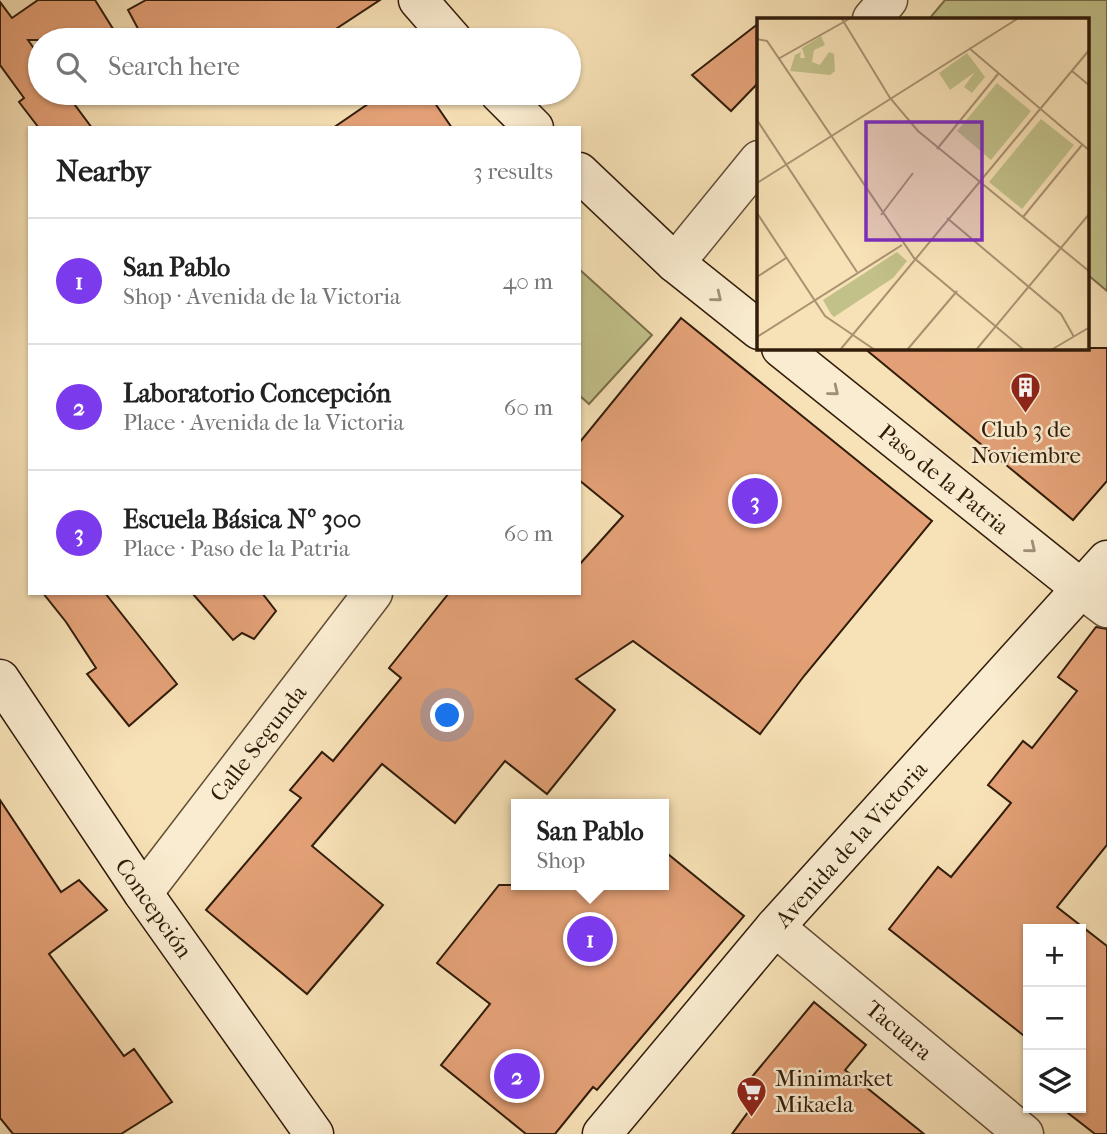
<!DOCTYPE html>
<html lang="en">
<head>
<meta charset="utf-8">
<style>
	:root { --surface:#fff; --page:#f6f6f6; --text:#222; --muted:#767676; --line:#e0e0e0; --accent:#7c3aed }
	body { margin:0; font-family:"IM FELL French Canon",serif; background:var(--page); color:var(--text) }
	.controls { position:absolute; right:21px; bottom:21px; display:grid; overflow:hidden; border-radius:0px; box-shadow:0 2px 5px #0004 }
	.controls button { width:63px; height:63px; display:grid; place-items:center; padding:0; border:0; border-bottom:2px solid var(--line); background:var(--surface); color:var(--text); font:35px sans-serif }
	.you { position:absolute; left:448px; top:716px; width:24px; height:24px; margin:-18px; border:5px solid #fff; border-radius:50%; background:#1a73e8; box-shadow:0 0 0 10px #1a73e833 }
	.badge { display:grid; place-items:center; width:46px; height:46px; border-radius:50%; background:var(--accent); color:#fff; font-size:23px; font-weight:700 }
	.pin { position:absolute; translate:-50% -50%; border:4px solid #fff; box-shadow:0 2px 7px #0006 }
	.popup { position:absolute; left:511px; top:799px; width:158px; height:91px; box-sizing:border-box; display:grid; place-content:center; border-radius:0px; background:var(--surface); filter:drop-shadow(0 2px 5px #0005); font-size:23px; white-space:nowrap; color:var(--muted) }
	.popup b { font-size:26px; color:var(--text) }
	.popup::after { content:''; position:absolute; left:50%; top:100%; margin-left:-14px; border:14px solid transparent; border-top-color:var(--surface) }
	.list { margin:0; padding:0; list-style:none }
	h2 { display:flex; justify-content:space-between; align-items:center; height:91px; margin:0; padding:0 28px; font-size:30px }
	h2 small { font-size:23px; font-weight:400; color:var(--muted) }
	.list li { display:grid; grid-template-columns:46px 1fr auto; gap:21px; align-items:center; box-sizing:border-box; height:126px; padding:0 28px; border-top:2px solid var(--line) }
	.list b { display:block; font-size:26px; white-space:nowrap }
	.list p { margin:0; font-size:23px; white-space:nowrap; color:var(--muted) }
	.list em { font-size:23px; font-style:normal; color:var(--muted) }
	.icon { flex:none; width:38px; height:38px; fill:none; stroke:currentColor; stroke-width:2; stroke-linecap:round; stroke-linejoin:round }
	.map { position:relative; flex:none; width:1107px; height:1134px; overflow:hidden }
	.search { position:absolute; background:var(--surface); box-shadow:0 2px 5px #0004; left:28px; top:28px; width:553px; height:77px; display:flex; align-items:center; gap:18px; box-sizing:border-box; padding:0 24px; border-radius:38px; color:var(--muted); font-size:26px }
	.panel { position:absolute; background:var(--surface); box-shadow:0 2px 5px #0004; left:28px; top:126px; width:553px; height:469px; border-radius:0px }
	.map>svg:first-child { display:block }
	.green { fill:#c2c18a; stroke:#7a6e4a; stroke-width:2 }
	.building { fill:#e3a076; stroke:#311c0a; stroke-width:2 }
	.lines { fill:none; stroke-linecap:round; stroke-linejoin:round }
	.street-casing { stroke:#624d35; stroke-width:41 }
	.secondary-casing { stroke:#311c0a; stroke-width:41 }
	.street { stroke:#faecd0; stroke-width:38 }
	.secondary { stroke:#faecd0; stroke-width:38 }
	.oneway { stroke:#a08e77 }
	.labels { text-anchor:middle; stroke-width:5; stroke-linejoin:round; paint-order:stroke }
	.poi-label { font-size:23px; fill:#311c0a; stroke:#faecd0 }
	.street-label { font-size:23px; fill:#311c0a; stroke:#faecd0 }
	.inset-road { fill:none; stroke:#a89271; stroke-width:2 }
	.view { fill:#7b2cbf; fill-opacity:0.15; stroke:#7b2cbf; stroke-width:3.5 }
	.inset-edge { fill:none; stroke:#311c0a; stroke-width:3.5 }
</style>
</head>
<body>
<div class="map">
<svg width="1107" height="1134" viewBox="0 0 1107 1134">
	<rect width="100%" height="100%" fill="#f7e1b6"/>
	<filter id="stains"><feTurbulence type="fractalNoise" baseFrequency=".00286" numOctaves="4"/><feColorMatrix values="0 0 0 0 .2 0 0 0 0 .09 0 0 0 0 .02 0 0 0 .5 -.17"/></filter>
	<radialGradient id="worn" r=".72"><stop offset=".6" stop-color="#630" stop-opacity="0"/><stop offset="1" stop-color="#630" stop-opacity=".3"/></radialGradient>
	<path class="green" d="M945,0h162v291l-19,-16v-256h-159z
		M579,269l73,66 -63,69 -10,-9z"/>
	<path class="building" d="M38,0h57l25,40h-92l12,17v36h26l26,35h-53l-20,-26 5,-4 -24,-33v-63l12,16z
		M146,0h234l-61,40h-175l-16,-30z
		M759,23v59l-28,29 -39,-36z
		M384,93h44l24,35h-119z
		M681,318l251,203 -128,155 -44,58 -127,-93 -57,38 39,31 -68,84 -42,-33 -50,62 -73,-59 -70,82 71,59 -76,89 -101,-84 95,-112 -11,-8 32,-38 11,9 68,-83 -12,-10 60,-75h130v-28l44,-49 -44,-36v-37z
		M864,348h243v133l-34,39z
		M43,593h62l72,91 -48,42 -42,-52 9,-6 -30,-46z
		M192,593h70l14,18 -22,28 -12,-6 -9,7z
		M1096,627l11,2v216l-50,62 50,39v188h-12l-27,-21 4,-5h9v-179h-53v110l-139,-110 49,-62 13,10 60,-74 -23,-18 35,-44 9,7 45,-57 -19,-14z
		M0,800l61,92 18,-12 28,30 -58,44 75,102 10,-7 38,53 -51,32h-108l-13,-16z
		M663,850l81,66 -147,174 -4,-3 -38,47h-29l-85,-69 49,-61 -53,-41 62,-78h164z
		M814,1002l52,43 -21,25 79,64h-192l32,-44 -13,-12z"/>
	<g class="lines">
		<defs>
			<path id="street" d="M872,19l16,-19
				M675,263l84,-103
				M1083,590l24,18
				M143,893l230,-300
				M775,927l249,207"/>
			<path id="secondary" d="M418,0l35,40
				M499,93l35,35
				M579,172l96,91 84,67
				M781,348l302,242
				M0,679l143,214 171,241
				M602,1134l173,-207 332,-367"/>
		</defs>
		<use href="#street" class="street-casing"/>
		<use href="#secondary" class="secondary-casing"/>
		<use href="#street" class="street"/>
		<use href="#secondary" class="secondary"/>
	</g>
	<defs><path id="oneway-chevron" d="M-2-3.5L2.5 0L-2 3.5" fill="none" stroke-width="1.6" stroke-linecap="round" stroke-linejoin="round" transform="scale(1.75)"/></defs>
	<g class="oneway">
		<use href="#oneway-chevron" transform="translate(717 297) rotate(39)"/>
		<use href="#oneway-chevron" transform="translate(834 391) rotate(39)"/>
		<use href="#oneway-chevron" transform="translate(1031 548) rotate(39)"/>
	</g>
	<defs>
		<symbol id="building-pin" viewBox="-11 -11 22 30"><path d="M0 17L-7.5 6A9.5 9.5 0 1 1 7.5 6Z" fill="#8f2418" stroke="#faecd0"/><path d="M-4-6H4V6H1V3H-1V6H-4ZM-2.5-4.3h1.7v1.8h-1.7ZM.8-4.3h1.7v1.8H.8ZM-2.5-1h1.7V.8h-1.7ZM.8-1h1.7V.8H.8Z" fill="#fff"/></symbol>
		<symbol id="supermarket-pin" viewBox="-11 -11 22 30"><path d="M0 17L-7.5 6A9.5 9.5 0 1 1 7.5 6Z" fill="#8f2418" stroke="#faecd0"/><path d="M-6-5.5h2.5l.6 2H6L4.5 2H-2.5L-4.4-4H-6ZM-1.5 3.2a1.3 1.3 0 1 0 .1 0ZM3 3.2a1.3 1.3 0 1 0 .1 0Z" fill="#fff"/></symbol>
	</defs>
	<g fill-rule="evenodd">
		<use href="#building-pin" x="1008" y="370" width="35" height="47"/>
		<use href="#supermarket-pin" x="734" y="1074" width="35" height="47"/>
	</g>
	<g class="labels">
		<g class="poi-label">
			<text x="1026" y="437">Club 3 de<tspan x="1026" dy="26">Noviembre</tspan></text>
			<text x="775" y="1086" text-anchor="start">Minimarket<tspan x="775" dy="26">Mikaela</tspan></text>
		</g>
		<g class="street-label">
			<text transform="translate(944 479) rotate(39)" y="8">Paso de la Patria</text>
			<text transform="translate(258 743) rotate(-52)" y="8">Calle Segunda</text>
			<text transform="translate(851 844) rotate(-48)" y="8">Avenida de la Victoria</text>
			<text transform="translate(154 908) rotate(55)" y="8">Concepción</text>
			<text transform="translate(899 1030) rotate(40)" y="8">Tacuara</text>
		</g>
	</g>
	<g transform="translate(757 18)">
		<rect width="332" height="332" fill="#f7e1b6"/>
		<path d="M64,18l4,9 -11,5 -2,12 8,3 9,-13 5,2 1,17 -5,4 -40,-4 5,-16 6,-3 -1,6h5l-3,-10zM210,35l18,24 -13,16 -8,-6 11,-15 -25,18 -11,-17zM240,65l34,28 -40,49 -34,-29zM284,101l33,26 -52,64 -33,-27zM140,234l10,9 -14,17 -59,39 -3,-3 -8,-14z" fill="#c2c18a"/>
		<path class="inset-road" d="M85,1l48,79 28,33 172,141M0,21l10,2 147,217 110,92M212,30l121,103M21,41l71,-40M315,53l18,15M0,102l100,152M180,131l61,-75M0,165l260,-164M0,195l68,103 50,34M124,197l32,-42M266,199l59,-72M190,200l114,96 13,23M0,259l29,-19M0,319l145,-92M83,332l250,-301M150,332l50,-59M219,332l114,-137M294,332l39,-23"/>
		<path class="view" d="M109,104h116v118h-116z"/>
		<rect width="332" height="332" class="inset-edge"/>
	</g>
	<rect width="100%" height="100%" filter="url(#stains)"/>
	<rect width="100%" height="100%" fill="url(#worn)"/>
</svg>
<div class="controls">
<button>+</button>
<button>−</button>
<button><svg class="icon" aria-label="layers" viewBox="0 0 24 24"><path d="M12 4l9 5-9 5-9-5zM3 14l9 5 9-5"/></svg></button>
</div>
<div class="you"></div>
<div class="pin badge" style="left:590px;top:939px">1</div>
<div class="popup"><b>San Pablo</b>Shop</div>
<div class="pin badge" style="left:517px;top:1076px">2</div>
<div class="pin badge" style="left:755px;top:501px">3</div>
<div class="search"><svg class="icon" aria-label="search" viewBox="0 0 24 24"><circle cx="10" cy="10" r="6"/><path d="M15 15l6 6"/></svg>Search here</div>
<section class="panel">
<h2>Nearby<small>3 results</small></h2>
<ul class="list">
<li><span class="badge">1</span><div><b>San Pablo</b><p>Shop · Avenida de la Victoria</p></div><em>40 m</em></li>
<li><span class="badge">2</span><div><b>Laboratorio Concepción</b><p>Place · Avenida de la Victoria</p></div><em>60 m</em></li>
<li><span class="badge">3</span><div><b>Escuela Básica Nº 300</b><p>Place · Paso de la Patria</p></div><em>60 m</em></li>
</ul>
</section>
</div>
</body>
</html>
